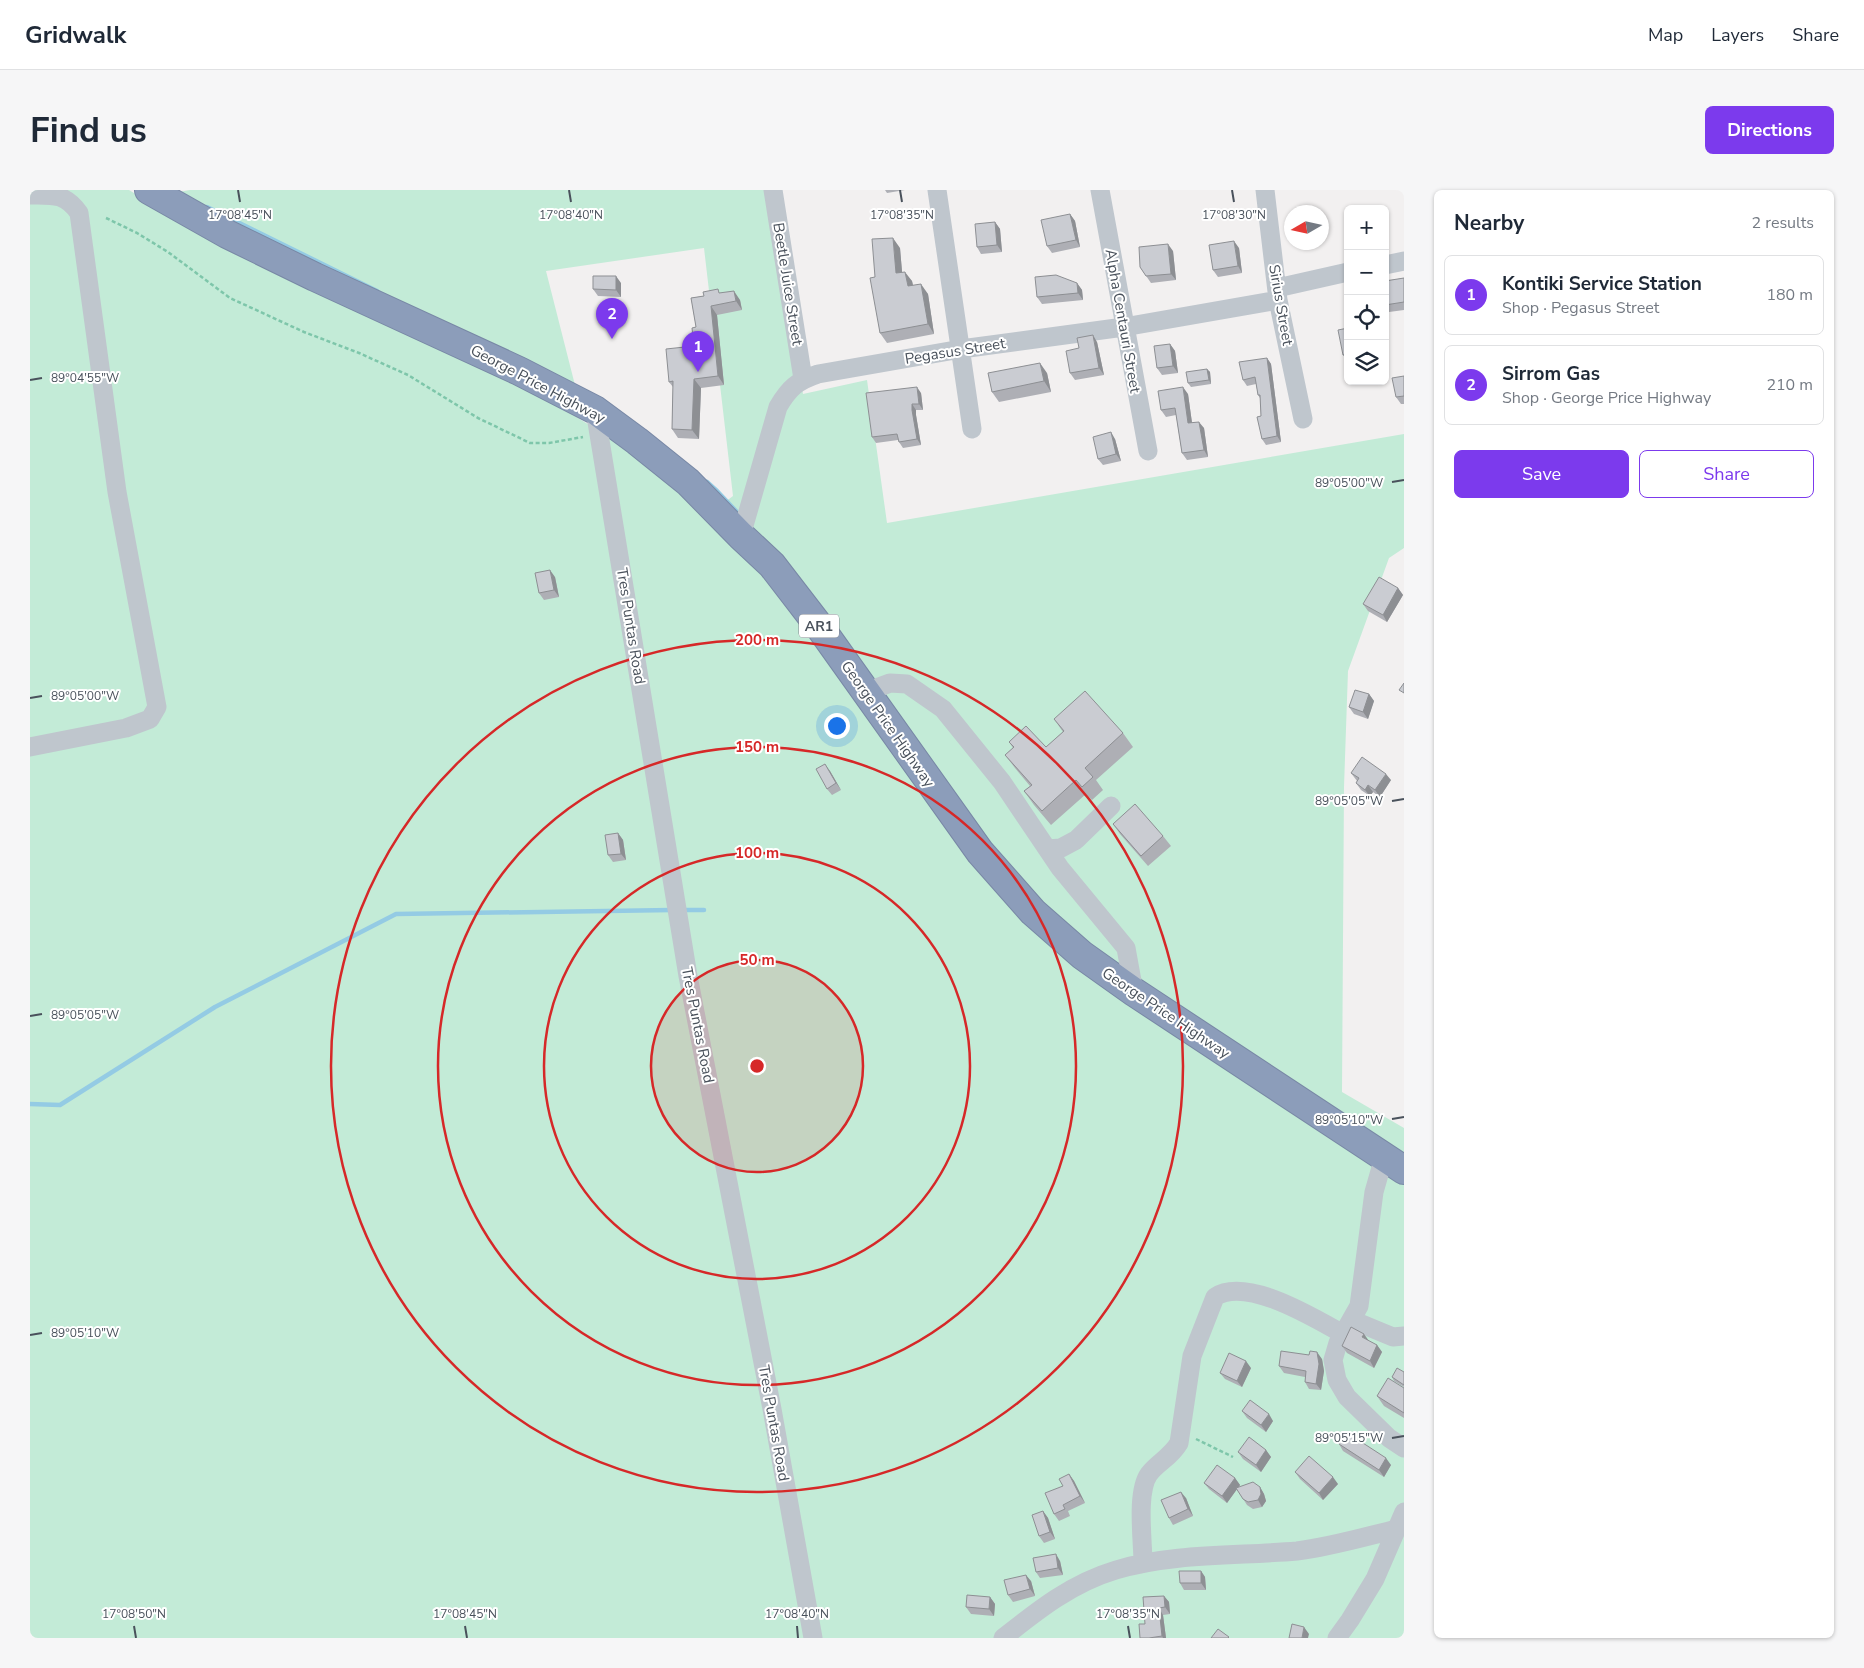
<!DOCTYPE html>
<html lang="en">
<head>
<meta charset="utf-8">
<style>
	:root { --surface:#fff; --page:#f6f6f7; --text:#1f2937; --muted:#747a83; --line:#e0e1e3; --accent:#7c3aed }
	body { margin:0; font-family:"Nunito Sans",sans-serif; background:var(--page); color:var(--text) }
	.controls { position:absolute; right:15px; top:15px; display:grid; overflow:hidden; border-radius:8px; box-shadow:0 1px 4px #0004 }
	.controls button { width:45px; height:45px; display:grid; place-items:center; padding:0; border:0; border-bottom:1px solid var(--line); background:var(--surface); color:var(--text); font:25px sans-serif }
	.compass { position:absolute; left:1254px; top:15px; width:45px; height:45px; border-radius:50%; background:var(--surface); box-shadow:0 1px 4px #0004; rotate:261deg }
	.you { position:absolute; left:806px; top:535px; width:18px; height:18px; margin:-12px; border:4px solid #fff; border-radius:50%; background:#1a73e8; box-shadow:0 0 0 8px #1a73e833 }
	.badge { display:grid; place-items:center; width:32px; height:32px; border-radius:50%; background:var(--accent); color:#fff; font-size:16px; font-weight:700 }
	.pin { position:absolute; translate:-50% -41px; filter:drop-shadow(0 1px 2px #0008) }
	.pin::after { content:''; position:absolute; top:26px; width:18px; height:15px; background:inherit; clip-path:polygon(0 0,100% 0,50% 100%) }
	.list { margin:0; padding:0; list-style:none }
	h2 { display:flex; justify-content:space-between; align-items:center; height:65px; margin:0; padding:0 20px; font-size:21px }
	h2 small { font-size:16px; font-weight:400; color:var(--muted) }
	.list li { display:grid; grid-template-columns:32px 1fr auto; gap:15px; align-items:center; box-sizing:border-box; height:80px; margin:0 10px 10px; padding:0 10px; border:1px solid var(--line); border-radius:8px }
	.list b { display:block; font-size:19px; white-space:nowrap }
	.list p { margin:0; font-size:16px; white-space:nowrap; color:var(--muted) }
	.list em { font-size:16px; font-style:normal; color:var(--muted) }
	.actions { display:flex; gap:10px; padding:15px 20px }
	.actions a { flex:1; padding:11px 0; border:1px solid var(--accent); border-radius:8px; text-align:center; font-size:18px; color:var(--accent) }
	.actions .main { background:var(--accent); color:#fff }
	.icon { flex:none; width:28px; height:28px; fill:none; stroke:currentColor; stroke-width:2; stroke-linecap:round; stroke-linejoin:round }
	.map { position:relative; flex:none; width:1374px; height:1448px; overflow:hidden; border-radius:8px }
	header { display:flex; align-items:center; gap:30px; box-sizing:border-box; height:70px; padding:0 25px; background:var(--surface); border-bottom:1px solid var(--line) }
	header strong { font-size:24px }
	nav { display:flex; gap:28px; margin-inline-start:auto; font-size:18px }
	.intro { display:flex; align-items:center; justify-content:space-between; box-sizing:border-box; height:120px; padding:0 30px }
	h1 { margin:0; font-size:35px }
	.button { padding:12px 22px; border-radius:8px; background:var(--accent); color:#fff; font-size:18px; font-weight:700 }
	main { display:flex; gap:30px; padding:0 30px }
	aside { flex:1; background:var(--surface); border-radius:8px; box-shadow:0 1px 4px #0004 }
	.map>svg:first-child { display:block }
	.green { fill:#c3ebd7 }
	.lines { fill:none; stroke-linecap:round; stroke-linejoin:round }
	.stream { stroke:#94cbe4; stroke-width:4.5 }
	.highway-casing { stroke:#7888a5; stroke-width:30 }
	.path { stroke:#7ec6aa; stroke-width:2.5; stroke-dasharray:4 2.5; stroke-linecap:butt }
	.minor { stroke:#bfc6cd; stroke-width:19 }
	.highway { stroke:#8c9dba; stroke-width:28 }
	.wall { fill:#aeafb5 }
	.shaded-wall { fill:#8d8f93 }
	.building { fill:#caccd2; stroke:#8d8f93 }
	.ticks { fill:none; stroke:#49515b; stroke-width:2 }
	.ring { fill:none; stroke:#d62828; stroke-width:2.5 }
	.labels { text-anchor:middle; stroke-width:4; stroke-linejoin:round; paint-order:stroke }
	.shield { fill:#fff; stroke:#80858c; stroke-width:1 }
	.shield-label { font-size:14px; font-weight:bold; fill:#49515b }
	.street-label { font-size:15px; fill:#49515b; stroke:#fff }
	.ticks-label { font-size:12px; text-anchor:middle; fill:#49515b; stroke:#fff; stroke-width:4; stroke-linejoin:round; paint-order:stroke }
	.centre { fill:#d62828; stroke:#fff; stroke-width:2.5 }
	.ring-label { font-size:15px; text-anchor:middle; font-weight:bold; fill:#d62828; stroke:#fff; stroke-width:4; stroke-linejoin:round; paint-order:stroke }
</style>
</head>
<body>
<header>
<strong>Gridwalk</strong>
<nav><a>Map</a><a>Layers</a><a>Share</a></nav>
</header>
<div class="intro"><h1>Find us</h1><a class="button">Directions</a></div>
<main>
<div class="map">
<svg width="1374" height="1448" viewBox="0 0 1374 1448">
	<rect width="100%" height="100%" fill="#f2f0f0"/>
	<path class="green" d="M0,0h99l49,30 330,158 50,27 81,52 82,48 12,-9 -29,-248 -158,23 32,126 -405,-204 17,-3h579l34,204 64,-14 20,143 517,-89v114l-15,10 -41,113 -4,116 -2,305 62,36v510h-1374z"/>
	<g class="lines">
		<path class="stream" d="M177,17l170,84
			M677,292l10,9 19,20
			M653,720h21
			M0,914l30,1 155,-98 181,-93 276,-4"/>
		<defs>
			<path id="highway" d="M119,0l78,44 88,43 204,94 76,39 42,31 51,41 53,54 31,29 47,61 161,226 53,60 49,43 52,37 270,178"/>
		</defs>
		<use href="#highway" class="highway-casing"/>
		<path class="path" d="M76,28l31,15 31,19 62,46 74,34 55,21 49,22 70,43 52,25h19l34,-6
			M1166,1249l37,18"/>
		<path class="minor" d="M743,0l30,189
			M907,0l35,239
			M1070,0l48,261
			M1235,0l13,110 25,119
			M0,5c23,0 35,-2 49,18l38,279 40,215 -7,12 -24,9 -96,19
			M1355,75l19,-4
			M1247,98l71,-16
			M565,220l93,566 84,433 41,229
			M711,346l37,-129c11,-19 19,-26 40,-33l143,-25 163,-22 154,-27
			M836,502l24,-9 17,1 36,25 59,73 58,86 66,80 8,44
			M1017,659l14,-1 15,-8 35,-34
			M1354,967l-10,35 -15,114 -21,37 -5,17 4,20 10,17 42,41 15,10
			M1322,1130l41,17 11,-1
			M1113,1373c0,-22 -7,-71 6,-89 9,-12 21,-16 30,-31l13,-87 23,-59c31,-21 99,21 128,37
			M973,1448c35,-28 69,-55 113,-68 55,-17 123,-14 181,-19 33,-4 67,-14 100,-22
			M1307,1448l13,-18 25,-41 29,-67"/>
		<use href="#highway" class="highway"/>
	</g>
	<path class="wall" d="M855,0h20l-18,3z
		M1040,24l5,7 5,26 -28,6 -5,-7z
		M965,32l5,7 2,23 -21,2 -4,-7z
		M870,58l2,24 10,9 1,4 15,9 6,40 -47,9 -7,-10 -5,-56z
		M1209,58l3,25 -24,4 -5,-7z
		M1143,61l3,29 -25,3 -11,-16z
		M1374,88v32l-15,2 -4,-5v-26z
		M591,93v14l-23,-1 -5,-7z
		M1047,93l5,7 1,10 -41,4 -5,-7z
		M691,103l19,7 2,10 -25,5 7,70 -23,3 -2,51 -21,-1 -6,-9 1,-42 -4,-5 25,-36 2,-19 -5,-29z
		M1318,138v33l-5,-6z
		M1067,152l7,33 -29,5 -5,-7 9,-25z
		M1140,154l5,7 3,22 -16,2 -5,-7z
		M1237,168l4,6 10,78 -15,3 -4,-6 -1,-23 -1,-18 -2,-3 -2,-11 -9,2 -4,-6z
		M1177,179l3,3 1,12 -20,3 -3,-4z
		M1017,183l4,19 -52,10 -7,-10z
		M1374,186v28h-3l-5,-7z
		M891,203l2,17h-7v5l5,30 -18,3 -4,-6 -1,-2 -22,3 -4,-6z
		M1158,204l4,29 12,5 4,29 -21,3 -5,-7 -6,-38 -10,2 -5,-7z
		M1085,249l6,22 -18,4 -5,-6z
		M525,387l4,20 -15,3 -5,-7z
		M1368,398l5,7 -16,27 -19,-11 -5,-7z
		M1339,504l5,7 -6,18 -14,-5 -5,-7z
		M1024,529l69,14 10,14 -37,33 7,10 -11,10 -6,-6 -35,31 -17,-20 -10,-14 6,-5 -15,-18 -10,-13 8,-7 -4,-6 37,5 17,-15z
		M800,581l11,19 -9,5 -5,-6z
		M1321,583l40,7 -11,17 -7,-5 -3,4 -9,-6 -5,-7 1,-2z
		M1083,634l50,12 8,10 -23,20 -28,-32z
		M588,643l5,7 3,20 -13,2 -5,-7z
		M1339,1151l8,4 5,7 -8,16 -27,-15 -5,-7z
		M1292,1169l2,12 -3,19 -12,-1 -4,-7v-5l-21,-4 -5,-7z
		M1221,1178l-9,19 -17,-8 -5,-6z
		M1374,1182v15l-10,-6 -2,-4z
		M1374,1198v30l-20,-12 -7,-10z
		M1212,1221l31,10 -7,11 -19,-14z
		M1309,1254l52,21 -7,12 -41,-26z
		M1236,1260l5,7 -10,15 -18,-13 -5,-7z
		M1265,1282l43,12 -15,16 -23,-21z
		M1039,1284l5,7 11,22 -17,8 2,5 -11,5 -5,-7 9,-28z
		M1205,1288l5,7 -1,2h21l4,7 2,7 -4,6 -9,2 -6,-4 -10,-16 -10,14 -18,-14 -5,-6z
		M1156,1308l7,18 -20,9 -4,-7z
		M1013,1321l5,7 7,21 -11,4 -5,-7z
		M1030,1371l3,14 -23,3 -4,-6z
		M1171,1381l4,6 1,13h-22l-4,-7z
		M1001,1391l4,15 -22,6 -5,-7z
		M1134,1406l5,6 1,12 -7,1 3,23h-26z
		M960,1407l5,7 -1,12 -23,-2 -5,-7z"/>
	<path class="shaded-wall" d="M1040,24l5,7 5,26 -4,-7z
		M965,32l5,7 2,23 -5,-7z
		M863,48l7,10 3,35 -7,-10z
		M1204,51l5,7 3,25 -4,-7z
		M1138,54l5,7 3,29 -5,-6z
		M875,82l7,9 3,14 -7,-9z
		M586,86l5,7v14l-5,-7z
		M1047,93l5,7 1,10 -5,-7z
		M891,94l7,10 6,40 -6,-10z
		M704,101l6,9 2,10 -6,-9z
		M681,116l6,9 7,70 -6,-9z
		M1063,145l4,7 7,33 -5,-7z
		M1140,154l5,7 3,22 -5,-7z
		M1237,168l4,6 10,78 -4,-6z
		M1010,173l7,10 4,19 -7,-11z
		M1177,179l3,3 1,12 -2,-4z
		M664,189l7,9 -2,51 -7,-9z
		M887,197l4,6 2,17 -4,-6z
		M1153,197l5,7 5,36 -5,-7z
		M882,214l4,6v5l5,30 -4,-6 -5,-29z
		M1169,232l5,6 4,29 -4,-7z
		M1081,242l4,7 6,22 -5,-7z
		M520,380l5,7 4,20 -5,-7z
		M1368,398l5,7 -16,27 -4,-7z
		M1339,504l5,7 -6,18 -5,-7z
		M795,574l5,7 11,19 -5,-7z
		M1356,584l5,6 -11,17 -5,-7z
		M1338,595l5,7 -3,4 -5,-6z
		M588,643l5,7 3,20 -5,-6z
		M1334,1144l5,7 -7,-4z
		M1347,1155l5,7 -8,16 -4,-7z
		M1287,1162l5,7 2,12 -3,19 -5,-6z
		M1216,1171l5,7 -9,19 -5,-6z
		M1239,1224l4,7 -7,11 -5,-7z
		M1236,1260l5,7 -10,15 -5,-7z
		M1356,1268l5,7 -7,12 -5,-7z
		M1039,1284l5,7 11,22 -5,-7z
		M1303,1287l5,7 -15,16 -4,-7z
		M1205,1288l5,7 -13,18 -5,-7z
		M1230,1297l4,7 2,7 -4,6 -4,-7z
		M1151,1302l5,6 7,18 -5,-7z
		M1013,1321l5,7 7,21 -5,-7z
		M1026,1364l4,7 3,14 -5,-7z
		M1171,1381l4,6 1,13 -5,-7z
		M996,1385l5,6 4,15 -5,-7z
		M1134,1406l5,6 1,12 -5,-7z
		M960,1407l5,7 -1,12 -5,-7z
		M1129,1418l4,7 3,23h-3l-1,-2z
		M1274,1437l5,7 -1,4h-6z"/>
	<path class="building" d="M1040,24l6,26 -29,6 -6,-26z
		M965,32l2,23 -20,2 -2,-23z
		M863,48l3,35 9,-1 3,14 13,-2 7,40 -48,9 -10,-55 5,-1 -3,-38z
		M1204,51l4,25 -25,4 -4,-25z
		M1138,54l3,30 -25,2 -6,-9 -1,-20z
		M1026,85l21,8 1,10 -41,4 -2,-20z
		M563,86h23v14l-23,-1z
		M1374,88v24l-19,3v-24z
		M688,99l1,4 15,-2 2,10 -25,5 7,70 -24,3 -2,51 -20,-1 1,-48 -4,1 -3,-33 28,-3 -2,-18 4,-1 -5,-29 13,-2 -1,-4z
		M1318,138v26l-5,1 -5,-25z
		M1063,145l6,33 -29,5 -4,-22 13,-3 -2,-10z
		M1140,154l3,22 -16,2 -3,-22z
		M1237,168l10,78 -15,3 -5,-22 4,-1 -1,-21h-2l-3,-18 -12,3 -4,-18z
		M1010,173l4,18 -52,11 -4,-19z
		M1177,179l2,11 -21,3 -2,-11z
		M1374,186v20l-8,1 -4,-19z
		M887,197l2,17h-7v6l5,29 -18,3 -2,-8 -25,3 -6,-44z
		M1153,197l5,36 11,-1 5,28 -22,3 -7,-45 -14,2 -3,-19z
		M1081,242l5,22 -18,5 -5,-22z
		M520,380l4,20 -15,3 -4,-20z
		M1349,387l19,11 -15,27 -20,-11z
		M1374,493v10l-5,-3z
		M1325,500l14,4 -6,18 -14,-5z
		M1055,501l38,42 -38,35 8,9 -11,10 -6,-7 -34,31 -18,-20 8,-6 -27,-30 9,-8 -5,-5 17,-16 20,21 18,-16 -10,-12z
		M1332,567l24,17 -11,16 -7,-5 -3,5 -9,-7 3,-5 -8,-5z
		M795,574l11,19 -9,6 -11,-20z
		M1105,614l28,32 -22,20 -28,-32z
		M588,643l3,21 -13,1 -3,-20z
		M1321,1137l13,7 -2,3 15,8 -7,16 -28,-15z
		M1251,1161l28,4 1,-4 7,1 2,12 -3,20 -11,-2 1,-11 -27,-5z
		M1199,1163l17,8 -9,20 -17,-8z
		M1367,1178l7,4v13l-12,-8z
		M1358,1188l16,10v25l-27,-17z
		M1220,1210l19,14 -8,11 -19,-14z
		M1316,1242l40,26 -7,12 -40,-26z
		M1219,1247l17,13 -10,15 -18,-13z
		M1279,1266l24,21 -14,16 -24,-21z
		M1187,1275l18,13 -13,18 -18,-13z
		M1039,1284l11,22 -17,9 2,4 -11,5 -9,-21 18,-7 -4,-7z
		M1223,1292l7,5 1,7 -3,6 -10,2 -5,-3 -7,-11z
		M1151,1302l7,17 -19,9 -8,-18z
		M1013,1321l7,21 -11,4 -7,-21z
		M1026,1364l2,14 -22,4 -3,-14z
		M1149,1381h22v12h-21z
		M996,1385l4,14 -22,6 -4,-15z
		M937,1405l23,2 -1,12 -23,-2z
		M1134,1406l1,11 -6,1 3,28 -13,2h-9l-1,-14h6l-2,-27z
		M1262,1434l12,3 -2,11h-13z
		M1188,1439l11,8 -1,1h-17z"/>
	<path class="ticks" d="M208,0l2,12M539,0l2,12M870,0l2,12M1202,0l2,12M0,190l12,-2M1362,292l12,-2M0,508l12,-2M1362,611l12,-2M0,826l12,-2M1362,929l12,-2M0,1145l12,-2M1362,1248l12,-2M104,1436l2,12M435,1436l2,12M767,1436l1,12M1098,1436l2,12"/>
	<circle cx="727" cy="876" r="106" fill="#d62828" fill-opacity=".12"/>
	<g class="ring">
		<circle cx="727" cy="876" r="106"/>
		<circle cx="727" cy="876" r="213"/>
		<circle cx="727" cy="876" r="319"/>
		<circle cx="727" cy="876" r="426"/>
	</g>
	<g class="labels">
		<rect class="shield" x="769" y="424.5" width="40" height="23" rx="4"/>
		<g class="shield-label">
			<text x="789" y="441">AR1</text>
		</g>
		<g class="street-label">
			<text transform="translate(758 94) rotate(81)" y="5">Beetle Juice Street</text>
			<text transform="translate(1251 115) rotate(80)" y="5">Sirius Street</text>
			<text transform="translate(1093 131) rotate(80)" y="5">Alpha Centauri Street</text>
			<text transform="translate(925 161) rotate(-9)" y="5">Pegasus Street</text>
			<text transform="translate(508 194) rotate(28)" y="5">George Price Highway</text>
			<text transform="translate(601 436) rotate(81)" y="5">Tres Puntas Road</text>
			<text transform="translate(858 534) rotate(55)" y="5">George Price Highway</text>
			<text transform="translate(1136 823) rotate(34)" y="5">George Price Highway</text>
			<text transform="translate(668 835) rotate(79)" y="5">Tres Puntas Road</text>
			<text transform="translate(744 1233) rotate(80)" y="5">Tres Puntas Road</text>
		</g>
	</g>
	<g class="ticks-label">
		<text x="210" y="29">17°08'45"N</text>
		<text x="541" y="29">17°08'40"N</text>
		<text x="872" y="29">17°08'35"N</text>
		<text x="1204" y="29">17°08'30"N</text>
		<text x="55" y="192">89°04'55"W</text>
		<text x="1319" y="297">89°05'00"W</text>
		<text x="55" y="510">89°05'00"W</text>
		<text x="1319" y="615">89°05'05"W</text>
		<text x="55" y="829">89°05'05"W</text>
		<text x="1319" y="934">89°05'10"W</text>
		<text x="55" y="1147">89°05'10"W</text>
		<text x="1319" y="1252">89°05'15"W</text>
		<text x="104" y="1428">17°08'50"N</text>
		<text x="435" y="1428">17°08'45"N</text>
		<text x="767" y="1428">17°08'40"N</text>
		<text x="1098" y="1428">17°08'35"N</text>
	</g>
	<circle cx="727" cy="876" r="8" class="centre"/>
	<g class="ring-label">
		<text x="727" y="455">200 m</text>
		<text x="727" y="562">150 m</text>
		<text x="727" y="668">100 m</text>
		<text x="727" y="775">50 m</text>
	</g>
</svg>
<div class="controls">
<button>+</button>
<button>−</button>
<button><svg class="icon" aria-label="locate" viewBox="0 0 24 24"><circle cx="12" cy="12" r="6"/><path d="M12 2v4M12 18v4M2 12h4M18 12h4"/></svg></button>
<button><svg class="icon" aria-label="layers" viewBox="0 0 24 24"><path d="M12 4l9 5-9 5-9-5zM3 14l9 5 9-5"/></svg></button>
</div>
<svg class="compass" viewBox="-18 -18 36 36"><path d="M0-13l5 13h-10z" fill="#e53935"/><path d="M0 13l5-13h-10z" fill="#747a83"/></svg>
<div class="you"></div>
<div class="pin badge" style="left:668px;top:182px">1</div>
<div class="pin badge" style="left:582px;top:149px">2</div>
</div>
<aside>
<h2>Nearby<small>2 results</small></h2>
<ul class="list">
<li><span class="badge">1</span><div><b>Kontiki Service Station</b><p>Shop · Pegasus Street</p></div><em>180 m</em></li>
<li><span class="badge">2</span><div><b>Sirrom Gas</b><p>Shop · George Price Highway</p></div><em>210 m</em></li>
</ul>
<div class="actions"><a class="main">Save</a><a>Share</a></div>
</aside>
</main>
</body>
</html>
